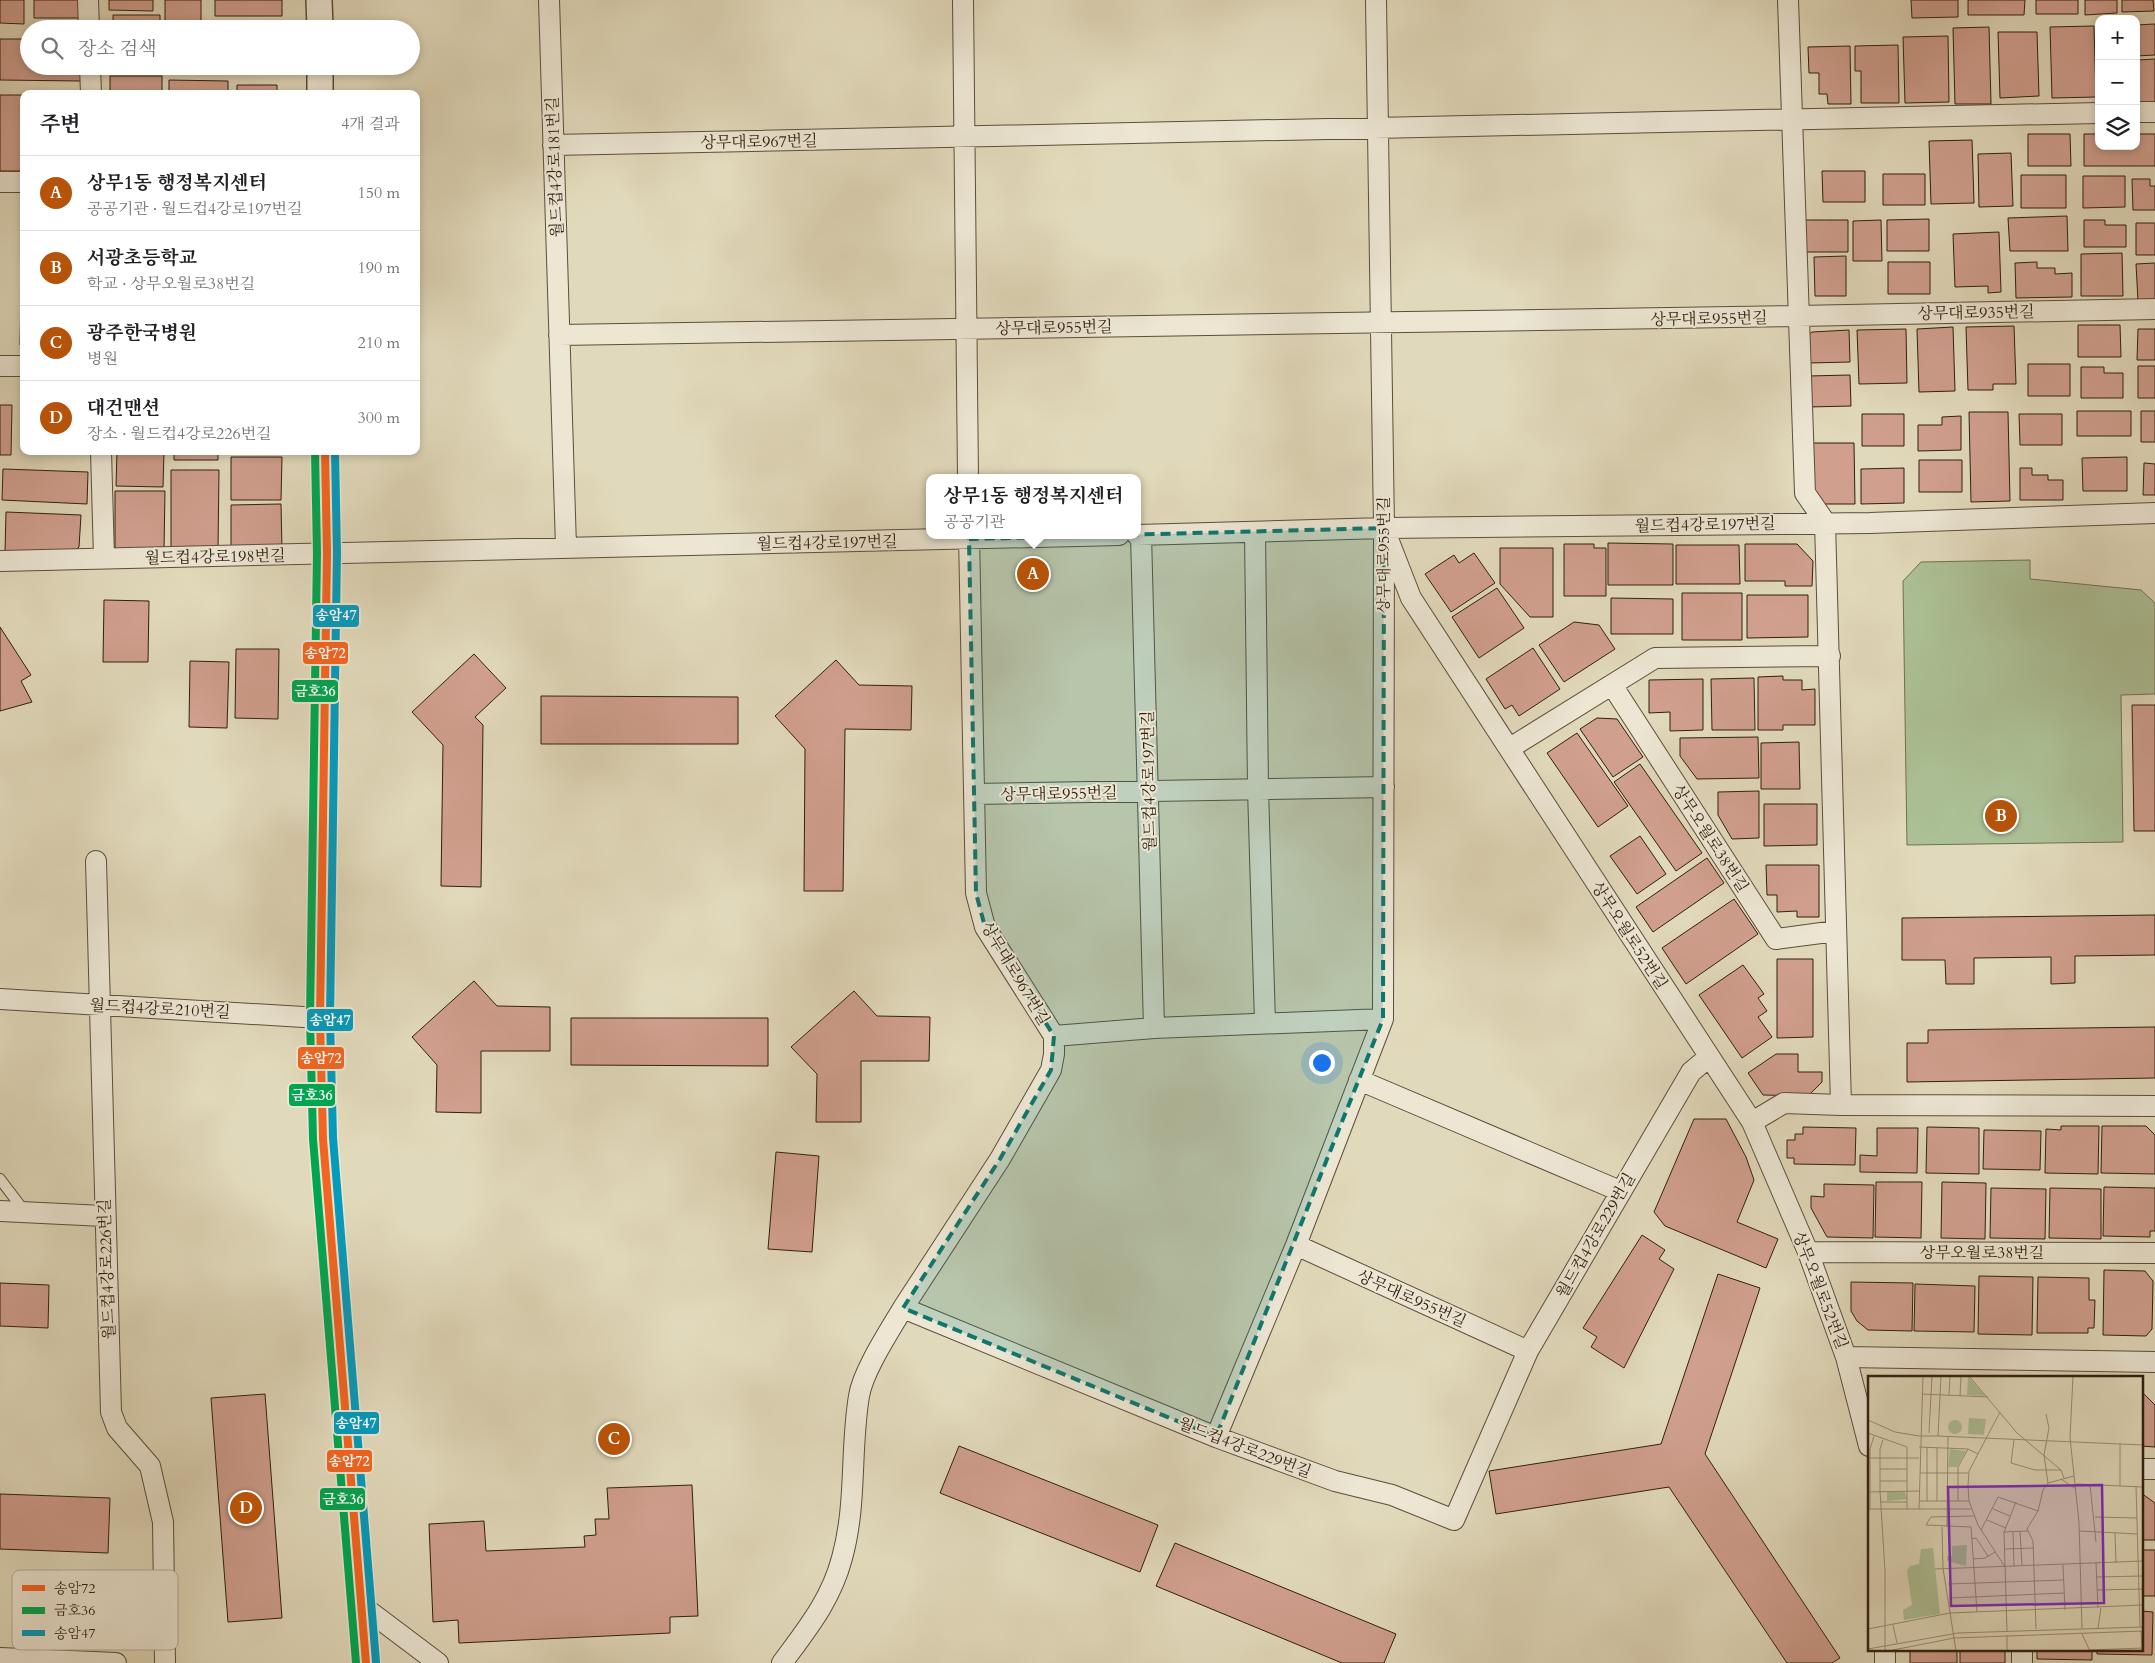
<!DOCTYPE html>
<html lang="ko">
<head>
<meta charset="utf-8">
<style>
	:root { --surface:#fff; --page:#f2f2f2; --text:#202124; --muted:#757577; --line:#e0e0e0; --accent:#b45309 }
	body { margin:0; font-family:Cardo,"Noto Serif KR",serif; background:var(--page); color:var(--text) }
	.controls { position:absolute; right:15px; top:15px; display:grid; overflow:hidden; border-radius:10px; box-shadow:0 2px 8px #0003 }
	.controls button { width:45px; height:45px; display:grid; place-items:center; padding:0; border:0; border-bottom:1px solid var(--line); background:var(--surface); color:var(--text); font:25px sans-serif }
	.you { position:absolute; left:1321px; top:1062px; width:18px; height:18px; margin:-12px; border:4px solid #fff; border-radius:50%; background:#1a73e8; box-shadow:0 0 0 8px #1a73e833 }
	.badge { display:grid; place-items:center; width:32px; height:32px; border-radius:50%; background:var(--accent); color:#fff; font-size:16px; font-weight:700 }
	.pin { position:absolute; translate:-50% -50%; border:2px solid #fff; box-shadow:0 1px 5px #0006 }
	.popup { position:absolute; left:926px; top:474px; width:215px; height:65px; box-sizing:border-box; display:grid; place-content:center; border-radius:10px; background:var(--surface); filter:drop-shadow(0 1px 4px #0005); font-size:16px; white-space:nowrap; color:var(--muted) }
	.popup b { font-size:19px; color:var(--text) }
	.popup::after { content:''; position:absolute; left:50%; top:100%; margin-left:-10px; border:10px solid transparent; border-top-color:var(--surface) }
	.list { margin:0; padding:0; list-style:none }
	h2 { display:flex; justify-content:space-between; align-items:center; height:65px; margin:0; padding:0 20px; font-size:21px }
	h2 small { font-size:16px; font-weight:400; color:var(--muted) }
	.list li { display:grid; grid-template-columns:32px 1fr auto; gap:15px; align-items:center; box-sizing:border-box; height:75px; padding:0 20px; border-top:1px solid var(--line) }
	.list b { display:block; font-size:19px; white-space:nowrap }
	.list p { margin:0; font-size:16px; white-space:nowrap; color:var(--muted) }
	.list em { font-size:16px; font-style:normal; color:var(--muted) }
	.icon { flex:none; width:28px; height:28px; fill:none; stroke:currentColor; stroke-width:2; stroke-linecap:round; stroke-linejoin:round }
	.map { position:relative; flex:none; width:2155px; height:1663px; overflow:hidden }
	.search { position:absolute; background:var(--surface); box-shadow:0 2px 8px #0003; left:20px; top:20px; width:400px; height:55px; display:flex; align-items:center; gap:12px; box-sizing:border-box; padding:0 18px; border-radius:28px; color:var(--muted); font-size:19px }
	.panel { position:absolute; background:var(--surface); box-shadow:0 2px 8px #0003; left:20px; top:90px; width:400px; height:365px; border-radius:10px }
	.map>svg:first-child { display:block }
	.green { fill:#acc095; stroke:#6e7052 }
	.building { fill:#d09f8e; stroke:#301f10 }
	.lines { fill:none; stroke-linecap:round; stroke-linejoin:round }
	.service-casing { stroke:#5c4e3b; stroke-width:12 }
	.minor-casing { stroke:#5c4e3b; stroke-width:22 }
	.tertiary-casing { stroke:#5c4e3b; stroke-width:28 }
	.service { stroke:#ece6d3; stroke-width:10 }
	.minor { stroke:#ece6d3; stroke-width:20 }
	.tertiary { stroke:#ece6d3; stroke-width:25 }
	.bus-1-casing { stroke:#ece6d3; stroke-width:11 }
	.bus-2-casing { stroke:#ece6d3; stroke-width:11 }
	.bus-3-casing { stroke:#ece6d3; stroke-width:11 }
	.bus-1 { stroke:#f26522; stroke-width:8 }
	.bus-2 { stroke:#00a651; stroke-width:8 }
	.bus-3 { stroke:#059bbb; stroke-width:8 }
	.marked { fill:#0f766e; fill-opacity:0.2; stroke:#0f766e; stroke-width:4; stroke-dasharray:10 6; stroke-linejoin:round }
	.labels { text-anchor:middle; stroke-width:4; stroke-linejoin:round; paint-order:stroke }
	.street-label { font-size:16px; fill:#301f10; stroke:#ece6d3 }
	.inset-road { fill:none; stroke:#9a8f77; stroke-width:1 }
	.view { fill:#7b2cbf; fill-opacity:0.15; stroke:#7b2cbf; stroke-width:2.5 }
	.inset-edge { fill:none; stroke:#301f10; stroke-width:2.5 }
	.key { fill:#ece6d3; stroke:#b4aa98; stroke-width:1 }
	.key-label { font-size:14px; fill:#301f10 }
	.line-badge { stroke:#ece6d3; stroke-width:2 }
	.badge-label { font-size:14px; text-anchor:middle; font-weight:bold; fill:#fff }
</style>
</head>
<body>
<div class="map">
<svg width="2155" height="1663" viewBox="0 0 2155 1663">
	<rect width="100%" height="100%" fill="#e1d9bb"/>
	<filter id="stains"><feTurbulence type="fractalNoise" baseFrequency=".004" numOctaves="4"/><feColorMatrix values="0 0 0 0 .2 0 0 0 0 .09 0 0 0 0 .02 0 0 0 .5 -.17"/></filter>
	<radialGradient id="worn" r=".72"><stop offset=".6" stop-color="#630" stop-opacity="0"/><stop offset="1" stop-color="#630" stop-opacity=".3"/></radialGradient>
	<path class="green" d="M2030,560v19l111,11 14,13v91l-34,1 2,147 -216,3 -4,-264 18,-19z"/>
	<path class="building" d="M0,0h24v24l-24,-1z
		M34,0h45v18h-45z
		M109,0h44v11l-44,-1z
		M165,0h36v25l-36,-1z
		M215,0h67v16h-67z
		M1911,0h47v17l-46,1z
		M1968,0h57l-1,15h-56z
		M2036,0h42v14h-42z
		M2085,0h32v13l-32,2z
		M2122,0h31l1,11 -32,1z
		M113,15h47v14h-47z
		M2155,24v31l-19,1v-31z
		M227,25h53v4h-53z
		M2094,26l2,71 -44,1 -2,-71z
		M1989,27l2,77h-36l-2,-76z
		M1998,32h39l2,64 -39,2z
		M1948,36l1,66 -44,1 -2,-66z
		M0,39h29v27h53v15l-82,-1z
		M1898,45l1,58h-38v-32h-6v-25z
		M1850,46l1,58h-23l-1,-10h-8v-21h-10l-1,-26z
		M2155,59v45l-19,3 1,-47z
		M227,66h52v5l-52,-1z
		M110,76h52v18h-52z
		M169,80l59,1v13h-59z
		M237,85h40v9h-40z
		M0,95h24v76h-24z
		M2028,134h42l1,32h-43z
		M2084,134h15v12h37v-12h19v32h-71z
		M1972,140l2,63 -43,1 -2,-63z
		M2011,153l2,53 -34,1 -1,-53z
		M1822,171h43v31h-42z
		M1883,174h42v31h-42z
		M2021,175h45v33h-45z
		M2083,176h42v31l-42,1z
		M2132,179h18v7h5v24h-22z
		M2067,216l1,35h-58l-2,-33z
		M1929,219v32h-42v-31z
		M1805,220h43v32h-42z
		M1881,220l1,41h-29v-40z
		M2084,220h21v5h21v22h-42z
		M2136,223h19v32h-19z
		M1999,232l2,60 -13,1v-7l-33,1 -2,-53z
		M2122,253l1,43h-42v-42z
		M1846,256v40h-31l-1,-39z
		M1888,262h42v32h-42z
		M2037,262v6h18v6l17,-1v24l-56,1 -1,-35z
		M2155,263v37l-17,1 -2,-37z
		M21,295h3v50h-4z
		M2078,325h42l1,32h-43z
		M2014,326l2,58h-23v6h-25l-2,-63z
		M1953,327l2,64 -36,1 -2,-63z
		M1906,329l1,54 -48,1 -2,-54z
		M2138,329h17v31h-18z
		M1849,330l1,32 -42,1 -1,-27 5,-4z
		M2028,364h42v32h-42z
		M2138,366h17v32h-17z
		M2081,367h23v6h19v25h-42z
		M1850,375l1,31 -43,1v-31z
		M0,405h12l-1,50h-11z
		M2077,411h54v25h-54z
		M2141,411h14v31h-14z
		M1969,412h39l2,89 -39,1z
		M1862,414h42v32h-42z
		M2019,414h43v31h-42z
		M1961,416v34l-43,1v-26h24v-8z
		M1808,443h46l1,61h-30l-17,-12z
		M117,451h47l-1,36 -47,-1z
		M174,451h44v9h-44z
		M231,457h51l-1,43h-50z
		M2127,457v34h-44l-1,-33z
		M1919,460h43v32h-43z
		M2144,463l11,1v31h-12z
		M1904,468v35l-43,1v-35z
		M2020,468h12v7h16v5h15v20h-43z
		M3,469l85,3 -1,32 -85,-4z
		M171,470h48l-1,80h-47z
		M115,491h50l-1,59 -49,-1z
		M281,504l1,45 -51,1v-45z
		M6,512l75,3 -2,32 -8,7 -66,-2z
		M1608,543l65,1v41h-65z
		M1564,544h30v4h12v48h-42z
		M1745,544h52l16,17 -1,25h-27v-5h-40z
		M1676,545h63l1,39h-64z
		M1500,548h53v69h-23l-30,-33z
		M1474,553l21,30 -44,29 -26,-38 29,-19 5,8z
		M1497,588l27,40 -45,30 -27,-41z
		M1682,593h60v47h-60z
		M1747,595h61v42l-61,1z
		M1611,598l62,1v35h-62z
		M104,600l45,1 -1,61h-45z
		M1574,622l25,3 16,24 -51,33 -25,-37z
		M0,627l31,48 -10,6 11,21 -32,9z
		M1533,648l27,41 -41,27 -7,-11 -7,4 -19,-30z
		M236,649h43l-1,70 -43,-1z
		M474,654l32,34 -31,29 8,8 -2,162 -40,-1 2,-141 -31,-33z
		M836,660l23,25 53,1 -1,44 -66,-1 -2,162h-39l1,-142 -30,-33z
		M190,661l39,1 -2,66 -38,-1z
		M1783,676v4h19v10l13,-1v36h-32v5h-25v-53z
		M1754,678l1,52h-43l-1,-51z
		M1703,679v51l-33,1v-19l-21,1v-33z
		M541,696l197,1v47h-197z
		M2132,705h23v126h-21z
		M1597,718l20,1 26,38 -30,20 -33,-48z
		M1577,733l51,73 -30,21 -51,-74z
		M1758,737l1,41 -62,1 -17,-23v-18z
		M1799,742l1,47h-39v-46z
		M1640,764l62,89 -26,18 -62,-89z
		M1759,791v47l-27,1 -14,-24v-23z
		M1764,804h53v41l-53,1z
		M1640,836l26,38 -29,20 -27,-38z
		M1707,858l17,25 -71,49 -17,-25z
		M1766,865h53v52h-22v-6l-20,1v-17h-10z
		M1734,899l24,35 -72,50 -24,-36z
		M2155,915v40l-80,1v27l-24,1v-27l-77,1v26h-28l-1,-24h-43v-42z
		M1777,959h36v78l-36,1z
		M1743,965l21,29 -6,4 9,13 -9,6 14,20 -30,21 -43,-63z
		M474,981l23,25 53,1v44h-69v62l-45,-1 1,-47 -25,-28z
		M854,991l23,25 53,1 -1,44h-68v61h-45l1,-48 -26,-27z
		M571,1018h197v48l-197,-1z
		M2155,1027v51l-248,4v-39h21v-13z
		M1776,1054h22v18h24v10l-14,14 -45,-1 -15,-22z
		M1694,1119h32l20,38 8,23 -17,42 41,17 -12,29 -101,-42 -11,-14z
		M2061,1126h38l-1,48 -53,-1 1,-44 15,1z
		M2102,1126h44l9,9v39l-54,-1z
		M1803,1127l53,1 -1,37 -61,-1v-6h-7v-18h8v-6h8z
		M1927,1127l52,1v46l-53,-1z
		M1877,1128h41l-1,45 -57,-1v-17l17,1z
		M1984,1130l57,1 -1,39 -57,-1z
		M776,1152l43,4 -7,96 -44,-3z
		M1876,1182h46l-1,56 -46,-1z
		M1942,1182l44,1 -1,56 -44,-1z
		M1824,1184l50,1 -1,53 -46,-1 -16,-29v-12l13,1z
		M2104,1187l51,1v43h-5v6l-47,-1z
		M1991,1188l55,1 -1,50 -55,-1z
		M2050,1188l51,1v50l-52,-1z
		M1642,1235l23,15 -6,9 15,10 -50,99 -33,-21 6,-10 -14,-9z
		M2104,1270l41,1 8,10 -1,48 -6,7 -43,-1z
		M1718,1274l42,14 -55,166 135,204 -8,5h-45l-118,-176 -173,27 -7,-43 172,-27z
		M1979,1276l54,1 -1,58 -54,-1z
		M2038,1277l51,1v22h6l-1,28h-6v5h-51z
		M1851,1282l62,1 -1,48 -44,-1 -11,-9 -6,-10z
		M0,1283l49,2 -1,43 -48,-2z
		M1915,1284l60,2 -1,46 -60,-1z
		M2142,1392l13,13v42l-14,-1z
		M265,1394l17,224 -54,4 -17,-224z
		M959,1446l199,79 -18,47 -200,-79z
		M692,1485l6,131 -28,1v16l-211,10 -1,-23 -25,2 -4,-98 55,-3 2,30 99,-4 -1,-11 12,-1 -1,-16h14l-2,-31z
		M2141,1493l14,10v37h-14z
		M0,1494l110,4 -2,55 -108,-4z
		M1175,1543l221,91 -12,29h-42l-186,-77z
		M2141,1550h14v46h-14z
		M2141,1611l12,1 -1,43 -55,-1v-5h44z
		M1910,1649h47v14h-47z
		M1960,1649h45v14h-45z
		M2037,1649h55v11l-55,-1z"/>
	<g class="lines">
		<defs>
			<path id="service" d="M0,1179l25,33"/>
			<path id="minor" d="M88,0l1,29
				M549,0l17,547
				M963,0l5,478
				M1788,0l17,493 20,29 16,583 314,1
				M90,66l1,28
				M2136,112h19
				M553,145l1546,-32
				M0,182h24
				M559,335l1239,-19 357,-7
				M0,366h24
				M101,451l3,107
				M1255,532l3,257 7,234
				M1137,535l247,-7 486,-5 285,-10
				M1141,535l13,493
				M1388,539l23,59 341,524 56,130 38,105 23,89
				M0,561l1119,-26
				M1612,685l164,254 60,-8
				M1510,748l145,-90 175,-2
				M974,794l410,-7
				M96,861l15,551 6,16 33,38 13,56 2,141
				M0,999l320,19
				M1054,1036l100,-8 229,-9
				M1359,1080l261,111
				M1752,1122l32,-19 57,2
				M0,1211l104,5
				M1296,1245l232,106
				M1808,1252l347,1
				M903,1308l97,-149 51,-89 3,-16v-18l-69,-109 -9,-34 -7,-358
				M1846,1357l309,5
				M1216,1437l80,-192 87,-226 1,-491 -8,-528
				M2141,1469h14
				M361,1605l77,58
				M1885,1649v14
				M0,1658l116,5
				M782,1663c25,-34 49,-63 60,-105 15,-54 8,-108 17,-162 4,-25 31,-66 44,-88l313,129 119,44 57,14 62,25 74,-169 163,-279 18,-15
				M2022,1663v-14"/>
			<path id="tertiary" d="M319,0l1,29
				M320,66v28
				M325,451l2,102 -7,465 3,121 43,524"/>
		</defs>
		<use href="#service" class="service-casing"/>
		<use href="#minor" class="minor-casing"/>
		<use href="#tertiary" class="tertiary-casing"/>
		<use href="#service" class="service"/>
		<use href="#minor" class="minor"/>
		<use href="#tertiary" class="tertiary"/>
		<defs>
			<path id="bus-1" d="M325,451l2,102 -7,465 3,121 43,524"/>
			<path id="bus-2" d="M315,451l2,102 -7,465 3,121 43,524"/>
			<path id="bus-3" d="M335,451l2,102 -7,465 3,120 43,524"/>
		</defs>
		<use href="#bus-1" class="bus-1-casing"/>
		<use href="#bus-2" class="bus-2-casing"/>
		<use href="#bus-3" class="bus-3-casing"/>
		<use href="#bus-1" class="bus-1"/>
		<use href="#bus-2" class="bus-2"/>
		<use href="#bus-3" class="bus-3"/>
	</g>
	<path class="marked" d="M1384,528l-1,491 -167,418 -313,-129 97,-149 51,-89 3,-34 -69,-109 -9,-34 -7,-354z"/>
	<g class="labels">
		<g class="street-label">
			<text transform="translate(759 141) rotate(-1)" y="6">상무대로967번길</text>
			<text transform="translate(554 167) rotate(-92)" y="6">월드컵4강로181번길</text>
			<text transform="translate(1976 312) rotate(-1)" y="6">상무대로935번길</text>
			<text transform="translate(1709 318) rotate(-1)" y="6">상무대로955번길</text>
			<text transform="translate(1054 327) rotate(-1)" y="6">상무대로955번길</text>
			<text transform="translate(1705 524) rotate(-1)" y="6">월드컵4강로197번길</text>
			<text transform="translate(827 542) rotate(-1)" y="6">월드컵4강로197번길</text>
			<text transform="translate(1383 555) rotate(-90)" y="6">상무대로955번길</text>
			<text transform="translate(215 556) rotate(-1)" y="6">월드컵4강로198번길</text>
			<text transform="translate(1148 781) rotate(-91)" y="6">월드컵4강로197번길</text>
			<text transform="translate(1059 793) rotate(-1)" y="6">상무대로955번길</text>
			<text transform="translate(1711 838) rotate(57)" y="6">상무오월로38번길</text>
			<text transform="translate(1630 935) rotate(57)" y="6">상무오월로52번길</text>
			<text transform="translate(1016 973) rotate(59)" y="6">상무대로967번길</text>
			<text transform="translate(160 1008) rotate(3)" y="6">월드컵4강로210번길</text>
			<text transform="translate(1595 1235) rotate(-60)" y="6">월드컵4강로229번길</text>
			<text x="1982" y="1258">상무오월로38번길</text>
			<text transform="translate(106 1269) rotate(-92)" y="6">월드컵4강로226번길</text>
			<text transform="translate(1821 1290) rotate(69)" y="6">상무오월로52번길</text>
			<text transform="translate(1412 1298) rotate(24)" y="6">상무대로955번길</text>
			<text transform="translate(1245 1447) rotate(21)" y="6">월드컵4강로229번길</text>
		</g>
	</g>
	<g transform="translate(1868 1376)">
		<rect width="275" height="275" fill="#e1d9bb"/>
		<path d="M100,0l17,20 -18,-1zM101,42l17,1 -2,16 -16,-1zM80 51a7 7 0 1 1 14 0a7 7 0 1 1-14 0ZM82,73l16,2 -9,16h-9zM19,116h18l2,7 -20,2zM99,169l-1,21 -19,-5v-5h5v-10zM65,172l7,66 -36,6 -1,-10 9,-5 -5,-34 3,-5 9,-2 2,-15z" fill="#acc095"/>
		<path class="inset-road" d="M73,0l-3,60 205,9M101,0l48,57 44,37 3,8M205,0l-3,62 9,84 3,106M54,18l66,3M81,19l1,-19M92,20l1,-20M132,36l-31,59 -1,15 1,15 9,24 27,42M178,38l3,14 -5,27 4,28M0,44l27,12 24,4M0,57l39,14v62M61,57l3,-57M51,60h19M15,64l-3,9v42l5,80v80M146,64l-3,23 24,7h26M252,68v42M51,71l49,2 10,5M59,71v54M69,72v53M0,82h51M12,93h27M52,97h48M193,103l15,10M12,105h27M208,108l67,3M222,109l6,57M268,110l4,141M0,116l51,-1M51,125h50M90,125v-34l10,-18M12,126h27M0,133h103M2,133v-60l4,-13M51,133l4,-133M125,133l17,7M106,140l-43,1 -5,8 45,2 6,85M227,141l42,1M119,144l19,8M74,151l1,41 13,83M79,151l1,-90M113,154l17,-33 40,14 5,-21 5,-7 26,-7M152,155l2,35M212,155l57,3M136,156l24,-1M145,156l1,35M247,157l1,30M104,163l4,-1 12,18M137,173l29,-1M105,183l12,-1 10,-6M228,187l2,45M195,189l2,45M67,193l208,-8M228,201l47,-1M80,208l116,-4M229,214l46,-1M81,222l115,-5M25,249l4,18M230,252l3,-20M0,253l82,-16 193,-8M168,253l-3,-88 -6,-12 11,-18M139,255l-3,-99 12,-30M273,255l1,20M214,258l8,17M139,259v16M0,273l90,-16 185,-6M222,274l53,-2M20,275l66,-13 189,-7"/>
		<path class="view" d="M234,109l2,118 -153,3 -3,-119z"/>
		<rect width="275" height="275" class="inset-edge"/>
	</g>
	<rect x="12" y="1570" width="166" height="80" rx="8" class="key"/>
	<rect x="22" y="1585" width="23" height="6" fill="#f26522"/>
	<rect x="22" y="1607" width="23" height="7" fill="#00a651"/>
	<rect x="22" y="1630" width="23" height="6" fill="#059bbb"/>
	<g class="key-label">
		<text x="54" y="1593">송암72</text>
		<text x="54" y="1615">금호36</text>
		<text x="54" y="1638">송암47</text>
	</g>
	<g class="line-badge">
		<rect x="312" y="604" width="48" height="24" rx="5" fill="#059bbb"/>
		<rect x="302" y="641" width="47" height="24" rx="5" fill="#f26522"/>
		<rect x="291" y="679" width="48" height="24" rx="5" fill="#00a651"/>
		<rect x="306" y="1008" width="48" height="24" rx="5" fill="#059bbb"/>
		<rect x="297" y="1046" width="48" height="24" rx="5" fill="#f26522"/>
		<rect x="288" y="1083" width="48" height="24" rx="5" fill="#00a651"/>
		<rect x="333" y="1411" width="47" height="24" rx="5" fill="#059bbb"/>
		<rect x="326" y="1449" width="47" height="24" rx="5" fill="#f26522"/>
		<rect x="319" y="1487" width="47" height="24" rx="5" fill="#00a651"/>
	</g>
	<g class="badge-label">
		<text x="336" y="620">송암47</text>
		<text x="325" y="658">송암72</text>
		<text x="315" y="696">금호36</text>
		<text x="330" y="1025">송암47</text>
		<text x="321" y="1063">송암72</text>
		<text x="312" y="1100">금호36</text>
		<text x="356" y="1428">송암47</text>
		<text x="349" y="1466">송암72</text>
		<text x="343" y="1504">금호36</text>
	</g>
	<rect width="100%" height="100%" filter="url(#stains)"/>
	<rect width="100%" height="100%" fill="url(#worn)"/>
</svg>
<div class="controls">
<button>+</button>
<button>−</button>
<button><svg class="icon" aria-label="layers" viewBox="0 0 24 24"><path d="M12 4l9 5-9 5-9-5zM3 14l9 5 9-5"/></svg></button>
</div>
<div class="you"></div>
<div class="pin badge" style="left:1033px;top:574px">A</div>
<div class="popup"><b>상무1동 행정복지센터</b>공공기관</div>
<div class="pin badge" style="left:2001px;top:816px">B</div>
<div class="pin badge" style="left:614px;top:1439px">C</div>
<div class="pin badge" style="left:246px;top:1508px">D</div>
<div class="search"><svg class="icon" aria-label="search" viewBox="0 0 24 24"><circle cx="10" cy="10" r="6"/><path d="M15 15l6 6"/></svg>장소 검색</div>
<section class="panel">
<h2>주변<small>4개 결과</small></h2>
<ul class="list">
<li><span class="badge">A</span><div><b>상무1동 행정복지센터</b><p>공공기관 · 월드컵4강로197번길</p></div><em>150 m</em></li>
<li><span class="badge">B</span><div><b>서광초등학교</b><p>학교 · 상무오월로38번길</p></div><em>190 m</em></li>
<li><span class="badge">C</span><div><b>광주한국병원</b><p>병원</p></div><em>210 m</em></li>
<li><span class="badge">D</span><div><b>대건맨션</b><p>장소 · 월드컵4강로226번길</p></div><em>300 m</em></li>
</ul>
</section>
</div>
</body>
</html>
